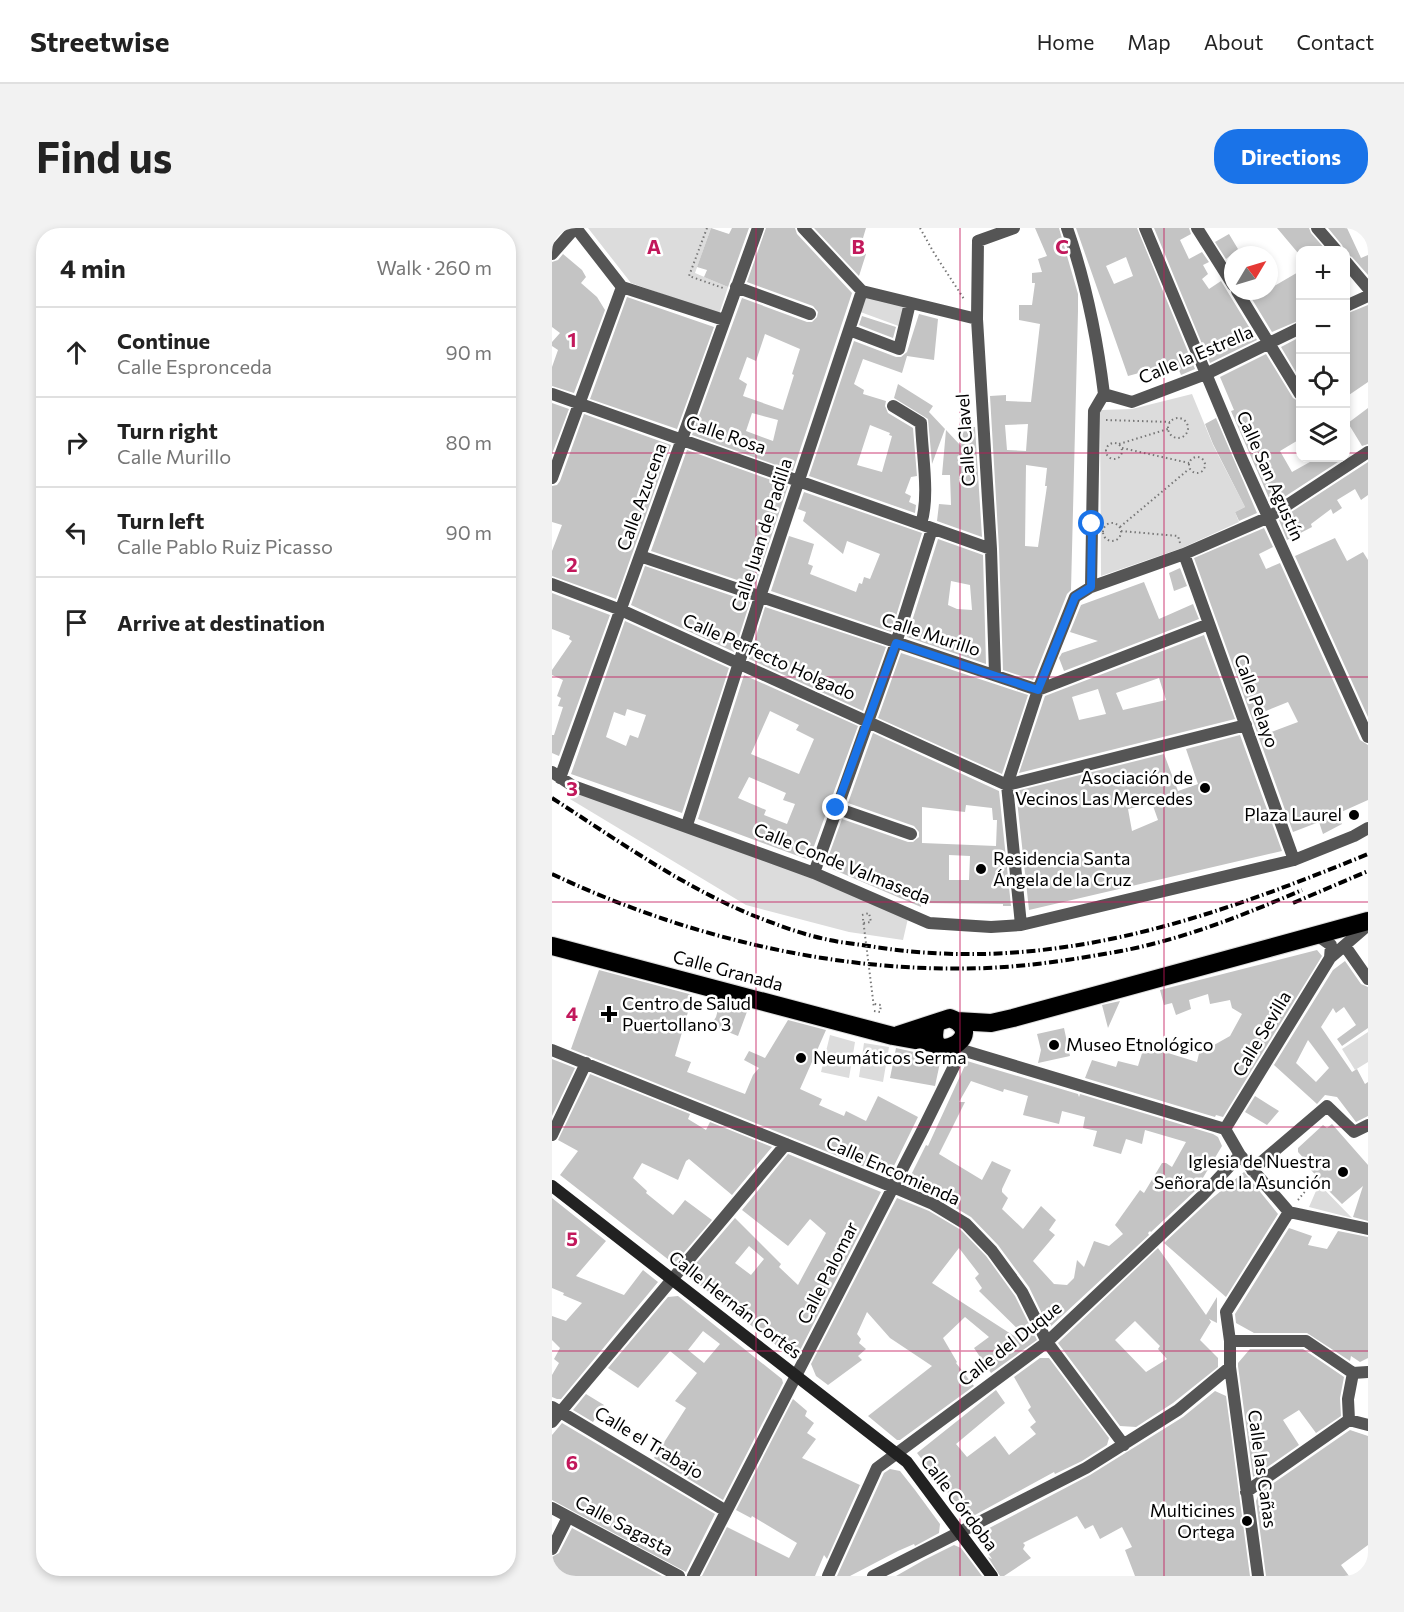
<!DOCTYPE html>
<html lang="en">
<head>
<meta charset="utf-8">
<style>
	:root { --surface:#fff; --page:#f2f2f2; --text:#222; --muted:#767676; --line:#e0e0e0; --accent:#1a73e8 }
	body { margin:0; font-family:Commissioner,sans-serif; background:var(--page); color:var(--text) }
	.controls { position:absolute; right:18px; top:18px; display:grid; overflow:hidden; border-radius:12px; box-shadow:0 3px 9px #0003 }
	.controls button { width:54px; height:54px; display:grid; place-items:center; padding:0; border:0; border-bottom:2px solid var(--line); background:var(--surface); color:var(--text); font:30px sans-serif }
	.compass { position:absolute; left:672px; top:18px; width:54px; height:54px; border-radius:50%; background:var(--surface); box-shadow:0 3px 9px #0003; rotate:52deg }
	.stop { position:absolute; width:18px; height:18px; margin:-14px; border:4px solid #1a73e8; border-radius:50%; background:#fff }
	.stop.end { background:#1a73e8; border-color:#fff; box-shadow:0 2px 6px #0008 }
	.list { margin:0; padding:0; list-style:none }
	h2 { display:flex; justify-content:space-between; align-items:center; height:78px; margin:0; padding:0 24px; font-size:26px }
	h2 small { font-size:20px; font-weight:400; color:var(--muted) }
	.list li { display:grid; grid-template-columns:39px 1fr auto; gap:18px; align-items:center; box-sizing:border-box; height:90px; padding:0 24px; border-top:2px solid var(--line) }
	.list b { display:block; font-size:22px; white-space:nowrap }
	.list p { margin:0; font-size:20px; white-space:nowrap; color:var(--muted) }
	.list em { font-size:20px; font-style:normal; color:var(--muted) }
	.icon { flex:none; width:33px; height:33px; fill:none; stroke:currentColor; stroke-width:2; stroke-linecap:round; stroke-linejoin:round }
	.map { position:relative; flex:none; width:816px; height:1348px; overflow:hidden; border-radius:24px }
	header { display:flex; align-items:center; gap:36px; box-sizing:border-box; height:84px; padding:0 30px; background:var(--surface); border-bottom:2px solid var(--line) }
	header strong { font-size:28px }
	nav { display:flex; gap:33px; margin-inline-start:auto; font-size:21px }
	.intro { display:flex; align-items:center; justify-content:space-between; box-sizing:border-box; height:144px; padding:0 36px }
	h1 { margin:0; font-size:42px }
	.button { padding:15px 27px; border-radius:24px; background:var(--accent); color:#fff; font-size:21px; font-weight:700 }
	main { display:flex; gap:36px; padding:0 36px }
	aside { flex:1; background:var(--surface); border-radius:24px; box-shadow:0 3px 9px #0003 }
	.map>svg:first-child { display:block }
	.green { fill:#dcdcdc }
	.building { fill:#c4c4c4; fill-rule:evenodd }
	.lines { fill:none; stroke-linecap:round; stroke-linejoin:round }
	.highway-casing { stroke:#dbdbdb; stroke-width:20 }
	.path { stroke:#777; stroke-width:2; stroke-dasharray:1.5 3; stroke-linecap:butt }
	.street { stroke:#555; stroke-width:12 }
	.secondary { stroke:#222; stroke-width:12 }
	.highway { stroke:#000; stroke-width:18 }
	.rail { stroke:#000; stroke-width:4; stroke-dasharray:9 3 1.5 3; stroke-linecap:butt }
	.path-bridge { stroke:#777; stroke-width:2; stroke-dasharray:1.5 3; stroke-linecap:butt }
	.route { stroke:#1a73e8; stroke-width:8 }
	.grid { fill:none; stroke:#c2185b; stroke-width:1.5; stroke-opacity:0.55 }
	.poi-dot { fill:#000; stroke:#fff; stroke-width:2 }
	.labels { text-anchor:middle; stroke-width:5; stroke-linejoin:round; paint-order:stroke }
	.street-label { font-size:18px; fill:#000; stroke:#fff }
	.poi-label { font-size:18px; fill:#000; stroke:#fff; text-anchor:end }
	.grid-label { font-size:20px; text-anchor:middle; font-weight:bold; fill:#c2185b; stroke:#fff; stroke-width:5; stroke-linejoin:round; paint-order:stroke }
</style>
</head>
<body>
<header>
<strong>Streetwise</strong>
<nav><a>Home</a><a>Map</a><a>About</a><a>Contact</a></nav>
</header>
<div class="intro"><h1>Find us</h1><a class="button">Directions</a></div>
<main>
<aside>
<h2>4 min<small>Walk · 260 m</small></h2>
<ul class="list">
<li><svg class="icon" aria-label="ahead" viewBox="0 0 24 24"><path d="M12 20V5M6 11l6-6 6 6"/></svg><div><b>Continue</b><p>Calle Espronceda</p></div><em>90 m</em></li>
<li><svg class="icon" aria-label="right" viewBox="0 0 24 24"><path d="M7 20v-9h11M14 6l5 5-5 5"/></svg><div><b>Turn right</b><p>Calle Murillo</p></div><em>80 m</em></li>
<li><svg class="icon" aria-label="left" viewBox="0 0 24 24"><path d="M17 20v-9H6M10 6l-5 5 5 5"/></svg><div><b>Turn left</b><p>Calle Pablo Ruiz Picasso</p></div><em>90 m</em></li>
<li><svg class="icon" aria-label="arrive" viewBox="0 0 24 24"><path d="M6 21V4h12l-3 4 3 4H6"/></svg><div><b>Arrive at destination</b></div></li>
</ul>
</aside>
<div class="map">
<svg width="816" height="1348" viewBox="0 0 816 1348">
	<rect width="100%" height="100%" fill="#fff"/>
	<path class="green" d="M36,0h123l-16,45 33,14 -9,27 -88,-31z
		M310,63l48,12 -6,25 -49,-18z
		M640,166l21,51 32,62 -10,5 4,10 -57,26 -81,28 -1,-166 32,-1z
		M21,558l336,128 -6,26 -54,-8 -103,-27 -176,-106z
		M816,804v30l-13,8 -13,-21z
		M278,807l25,7 -6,36 -28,-6z
		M312,815l25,4 -6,35 -24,-5z
		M767,956l33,34 -43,-11z"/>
	<path class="building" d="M159,0l18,6 3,-6h17l-21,59 -24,-10 3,-7 -10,-3z
		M214,0h29l2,6 55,59 -59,178 -101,-36 50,-137 65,24h5l5,-5 1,-5 -5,-6 -66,-24zM213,106l35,15 -8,25 2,1 -11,35 -40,-14 4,-12 -8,-5 8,-22 9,4zM200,185l26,7 -5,21 -27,-10z
		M262,0h52l-6,20 6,6 -7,22z
		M483,0h24l19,66v17l-7,279 -4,4 -34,86 -30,-10 -4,-121 -9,-153 16,-1v6l25,1 9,-78 -21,-4v-15h13l3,-22h-3v-10l10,-1 -4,-13 9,-3zM476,196l-2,27 -19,-1 -2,-25zM474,237l21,3 -2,18h2l-9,61 -13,-1z
		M524,0h61l58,141 -14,6 -5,-12 -48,13zM574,29l7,19 -19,8 -8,-18z
		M602,0h35l2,6 -11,6 9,19 13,-7 7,10 -6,3 5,9 -6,5 7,10 12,-8 36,59 -47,23z
		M725,0h32l2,5 15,17h-26l-2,3z
		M776,0h19l14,30 7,-3v20l-16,-18 -6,-3 -4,-9z
		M677,6l9,15 -12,10 -11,-17z
		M11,26l19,16 4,7 -5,6 16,14 8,13 -31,83 -22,-7v-19l6,-17 -6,-4v-4l8,-9 -8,-6v-65l6,-2z
		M748,43v49l-28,12 -25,-41h22v-2z
		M75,69l87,30 -37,102 -87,-30z
		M816,77v77l-22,15v-83z
		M367,86l19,5 -4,41 -27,-4 -5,17 -39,-14 -9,25 10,6 -1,4 23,7 -1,5 3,7 25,15 4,48 -6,1 -6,16 6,3 -2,6 7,3 -1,8 -106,-37 45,-135 42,16h5l6,-5zM318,197l20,8 -1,2 3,1 -10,36 -25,-7z
		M310,88l34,11 -3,11 -34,-13z
		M748,109v42l-19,-32z
		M714,126l27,44 7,4v37l-20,12 12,21 25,-14h18l3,4 -66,43 -41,-94 3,-1 -14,-33z
		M346,156l35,22 -4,6 16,17 -13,35 -4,-45 -34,-21z
		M0,175l17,6 -17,45z
		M816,180v36l-6,2 -14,-23z
		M32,186l87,31 -55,154 -64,-23v-25l10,-26 -10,-3v-36l5,-1 3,-4z
		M664,190l41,95 -18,8 -4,-9 10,-5 -32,-63 -8,-20z
		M408,199h15l7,110 -45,-16 2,-17 12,1 -1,-30h-8l4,-45 15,16z
		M135,222l101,36 -33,100 -104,-35z
		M816,234v33l-7,5 -6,-11 -18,11 5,8 -9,6 -2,-5 -20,15 1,3 -25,13 -8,-20z
		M252,264l118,41 -31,99 -120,-41 18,-55 25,8 -6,20 5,2 -3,8 46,18 3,-9 3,1 2,-7 6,2 10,-25 -33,-13 -4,13 -40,-33 3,-9 -8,-3z
		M712,300l9,19 -14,7 7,15 14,-6 80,177 8,5v55l-29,13 3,11 -19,10 -4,-12 -26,10 -99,-274zM736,474l10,20 -29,11 -8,-20z
		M783,310l12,23 16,-9 5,8v157l-73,-161z
		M386,311l45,16 3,109 -79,-27zM399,353l19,4 2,25 -15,-1 -9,-4z
		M93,338l105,36 -16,50 -103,-47z
		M628,340l7,18 -13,5 -5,-18z
		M592,354l15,37 34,-15 6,15 -135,52 -5,-13 3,-5 36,-12 -28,-9 11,-27z
		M0,365l58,22 -51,141 -7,-3v-18h2l9,-28 -5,-1 3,-8 -4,-2 6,-16 -11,-5v-5l20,-29 -3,-2 1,-3 -18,-7z
		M213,379l121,40 -23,64 -114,-52z
		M73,393l104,47 -47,145 -111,-39zM75,481l19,6 -8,23 -8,-3 -4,11 -20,-9 8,-25 11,4z
		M652,407l31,84 -216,54 26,-77zM607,450l7,22 -43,10 -7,-17zM546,461l8,25 -27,6 -7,-23z
		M349,425l127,42 -26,79 -124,-56z
		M192,447l114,51 -49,134 -111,-41zM218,483l29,14 -3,5 18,9 -15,35 -48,-20zM197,549l37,16 -3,7 12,4 -8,20 -23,-9 2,-5 -28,-12z
		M321,505l126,58 12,115h-8v-2l-82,-1v4l-96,-41 17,-47 66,23h5l6,-5v-5l-5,-6 -66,-23zM414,577l26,3 1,12h4l-1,26 -74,-3v-36l43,5zM397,627l21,1 -1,24h-20z
		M688,507l42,116 -253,59 -13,-119 148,-37 14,37 20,-7 -12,-35zM600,575l6,17 -26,11 -4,-22z
		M765,722l5,6 -99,161 -7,-2 -1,2 -130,-39 7,-18 24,7 2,-6 20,5 5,-16 8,3 2,-7 15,4v3l29,9 4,-17 6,4 23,-13 12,-22 -10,-6 -2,-8 -20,4 -2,-10 -19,6 2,9 -15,6 -4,-12 -8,2 -4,-15z
		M793,733l16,23 7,3v41l-26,18 -5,-7 19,-14 -12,-18 -8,6 -3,-5 -12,19 31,45 5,-3 8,15 3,-2v34l-12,6 -19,-25 -12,-2 -8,9 -43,-39 59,-95zM756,812l21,28 -13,14 -20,-19z
		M47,742l94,25 -18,61 16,6 -4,10 58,22 8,-19 6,-7 -15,-8 5,-9 16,7 23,-38 38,10 -26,59 22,10 -3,6 25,11 2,-5 20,10 12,-25 40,21 -28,57 -15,-6v3l-304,-122z
		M568,773l-12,27 -6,-23z
		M168,774l28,7 -10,27 -27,-11 5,-8z
		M512,800l6,28 -32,7 3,-13 -4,-16z
		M344,820l45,10 -6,28 -45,-8z
		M0,831l23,9 -23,48z
		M415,833l111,33 1,3 1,-3 133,40 5,3 4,9 -27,45 -44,41 -1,-1 -2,2 1,2 -100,93 -20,-41 -31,-42 -27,-28 -34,-20 -23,-10 -4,-10 16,-32 2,1zM419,853l32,11 1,-3 24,7 -5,19 36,9 3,-13 23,6 -2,11 14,3 -4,15 28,8 5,-15 16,5 3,-14 41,12 -14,25 -6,-4h-4l-18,30 -4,-3 -25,35 8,9 -14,12 -15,-5 -10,26 -7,-7 -3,18 -7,7 -13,-1 -21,-23 22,-26 -6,-5 7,-10 -15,-14 -18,23 -21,-20 6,-11 -6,-6v-3l9,-19 -19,-9 -10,19 -43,-26 26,-52h-6z
		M38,846l100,40 -2,5 18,11 4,-8 62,25 -40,48 -43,-36 -3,2 -8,19 -36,-17 -9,15 14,13 -1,2 27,22 12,-15 27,20 -38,44 -114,-89 18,-24 -20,-11z
		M703,868l24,15 -12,14 -22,-13z
		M780,896l36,41v56l-15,-4 10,-31 -21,18 -13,-13 1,-1 -21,-22 2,-2 -13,-14v-4l25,-23 4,3z
		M236,926l93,38 -86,168 -103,-81v-11l43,-50 46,46 -2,3 19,18 28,-52 -16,-14 -22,27 -46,-36zM197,1018l15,13 -13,16 -16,-12z
		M692,944l34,42 -52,83 -62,-54 46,-43z
		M0,970l54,43 -30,35 48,19 19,-25 15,12 -97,117h-4l-5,-2v-22l7,-12 -5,-4 6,-11 -8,-8v-24l14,5 16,-18 -19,-8 1,-2 -12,-5z
		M345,970l32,13 32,19 25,26 29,40 22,44 -46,33 -17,-25 15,-11 -24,-20 -22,21 14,24 -1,1 18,23 -74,54h-3l-29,-24 64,-50 -42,-28 -23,-26 -10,22 4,5 -2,4 7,6 -8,7 4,4 -34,25 -12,-9 -5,-12zM407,1020l20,26 -4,4 7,10 -3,3 46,45 -3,5 -90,-58z
		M737,1000l23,8 -4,9 19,4 11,-18 30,6v121l-8,4 -9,-6 -1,5 -43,-28h-53l-18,-10 -1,-9z
		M606,1020l48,67 11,-18v26l-8,-4 2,3 -11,18 18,18v9l-45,36 -37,24 -16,-1 -62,-83zM583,1093l25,25 -2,3 9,10 -21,13 -31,-32z
		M126,1068l104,83 1,4 -60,117 -69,-42 32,-50 -11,-7 22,-28 -27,-22 -32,37 -30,-20 60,-71zM151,1103l17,13 -16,19 -16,-13z
		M698,1121h53l41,28 -4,21 1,18 -25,17 -17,-23 -16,10 16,25 -46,32 -15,-111v-3z
		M488,1130h9l60,80 -2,7 -25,16 -27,13 -1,-2 -79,43 -12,-3 -46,-59 79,-63 9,13 -49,41 11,13 28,-21 14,19 27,-21 -6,-7 6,-5 -8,-12 3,-3 -17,-30z
		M663,1163l11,5 24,180h-115l-10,-26 7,-3 -10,-20 -22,12 -7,-14 -8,4 -8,-13 -54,27 2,2 -2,4 8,9 -27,18h-4l-12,-19 4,2 -16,-24 114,-60 93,-58z
		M34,1166l18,11 -11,17 -20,-12z
		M241,1171l14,12 -2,5 9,7 -7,10 9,6 -14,19 58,27 -33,74 -3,-4 -9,21h-113l25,-49 62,31 8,-15 -45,-27 -1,2 -15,-8z
		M10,1195l153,91 -29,58 -134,-72v-65z
		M798,1202l18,6v109l-27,20 8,11h-83l-10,-75 3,-8z
		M338,1241l10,2 15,19 25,34 -1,9 -24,13 -1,-2 -16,7 -48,25h-13l47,-103z
		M20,1300l90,48h-110v-19l7,-4z
		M402,1317l7,3 21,28h-86l28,-16z"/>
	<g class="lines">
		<defs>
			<path id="highway" d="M0,718l341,90 44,8
				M405,793l34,2 22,-5 355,-97
				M346,807l52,-17c43,17 -28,54 -14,6"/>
		</defs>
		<use href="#highway" class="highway-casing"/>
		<path class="path" d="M155,0l-18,48 34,12
			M368,0l14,25 30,46
			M616 200a10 10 0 1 1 20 0a10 10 0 1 1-20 0Z
			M554,192l64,2
			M554 223a8 8 0 1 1 16 0a8 8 0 1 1-16 0Z
			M567,216l49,-15
			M570,220l67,15
			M637 237a8 8 0 1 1 16 0a8 8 0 1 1-16 0Z
			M551 304a9 9 0 1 1 18 0a9 9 0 1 1-18 0Z
			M568,299l69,-58
			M569,303l57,5 2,7
			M310,687l7,-2 2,9 -8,1
			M322,783l6,1 1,-7 -7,-1
			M746,972l21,-26"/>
		<path class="street" d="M24,0l46,59 102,33
			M251,0l59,63 115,28
			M515,0c19,54 30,109 37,166
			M593,0l95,227 128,282
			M645,0l36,57
			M765,0l19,22
			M0,26l23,-26
			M794,34l22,26
			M184,59l74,27
			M685,63l63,103
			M794,78l22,-10
			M297,102l50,19 11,-46
			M0,166l439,155
			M552,166l28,8 74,-28 94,-46
			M341,178l28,17c1,31 9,73 0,101
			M0,250l70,-191
			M632,326l110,306
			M88,328l398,134 171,-66
			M0,356l69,26 386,175 239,-60
			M539,359l93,-33 85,-37 99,-65
			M443,446l-4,-125 -14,-230 1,-78 36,-13
			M0,544l21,14 241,87 115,50 62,4 30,-2 273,-65 60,-24 14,-8
			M8,550l198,-550
			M284,580l75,26
			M135,597l73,-228 102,-306
			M262,645l82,-230 36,-114
			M469,697l-14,-140 31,-95 37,-93 16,-10 3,-176 10,-17
			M765,707l14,10 -1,13
			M793,718l23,33
			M405,818l5,4 263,79
			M0,822l341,137 40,17 33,20 26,27 30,41 25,50 77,103
			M673,901l105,-171 38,-33
			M673,901l15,26 49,57 79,17
			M0,907l34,-72
			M700,942l75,-64 27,26 14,-7
			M678,1113h76l47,32
			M0,1179l174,104
			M797,1192l-1,-21 5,-26 15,-1
			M797,1192l19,5
			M0,1194l234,-278
			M694,1264l103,-72
			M0,1280l127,68
			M0,1321l16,-32
			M141,1348l230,-447 39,-79
			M276,1348l49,-108 170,-126 155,-146 38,-41
			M321,1348l213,-108 92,-58 52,-43
			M706,1348l-28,-209v-26l-4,-29 63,-100"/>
		<path class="secondary" d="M0,958l355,276 85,114"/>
		<use href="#highway" class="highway"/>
		<path class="rail" d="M0,570c65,42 128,87 200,117 23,9 49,19 73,24 16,4 33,5 50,8 177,27 332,-27 493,-93
			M0,646c133,63 287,100 435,94 45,-2 90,-9 134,-17 63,-12 123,-36 181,-61
			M741,675l75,-32"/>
		<path class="path-bridge" d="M311,691l11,89"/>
	</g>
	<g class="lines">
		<path class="route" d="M284,580l60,-165 142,47 37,-93 16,-10 1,-63"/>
	</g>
	<path class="grid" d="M204,0v1348M408,0v1348M612,0v1348M0,225h748M794,225h22M0,449h816M0,674h816M0,899h816M0,1123h816"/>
	<g class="poi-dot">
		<circle cx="653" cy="560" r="6"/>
		<circle cx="802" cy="587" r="6"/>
		<circle cx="429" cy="641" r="6"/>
		<path d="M54 777h6v6h6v6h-6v6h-6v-6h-6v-6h6z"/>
		<circle cx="502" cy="817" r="6"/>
		<circle cx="249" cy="830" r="6"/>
		<circle cx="791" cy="944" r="6"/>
		<circle cx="695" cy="1293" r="6"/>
	</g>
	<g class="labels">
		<g class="street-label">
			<text transform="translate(644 127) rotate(-23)" y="6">Calle la Estrella</text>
			<text transform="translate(174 207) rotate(19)" y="6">Calle Rosa</text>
			<text transform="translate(414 212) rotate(-94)" y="6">Calle Clavel</text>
			<text transform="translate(718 248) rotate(66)" y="6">Calle San Agustín</text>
			<text transform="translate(90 269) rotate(-70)" y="6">Calle Azucena</text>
			<text transform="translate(210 307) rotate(-72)" y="6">Calle Juan de Padilla</text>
			<text transform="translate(379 407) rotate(18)" y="6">Calle Murillo</text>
			<text transform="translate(217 429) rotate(24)" y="6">Calle Perfecto Holgado</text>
			<text transform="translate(704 473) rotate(70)" y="6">Calle Pelayo</text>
			<text transform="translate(290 636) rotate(22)" y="6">Calle Conde Valmaseda</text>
			<text transform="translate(176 743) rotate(15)" y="6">Calle Granada</text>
			<text transform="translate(710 806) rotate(-59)" y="6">Calle Sevilla</text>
			<text transform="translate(341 943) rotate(24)" y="6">Calle Encomienda</text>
			<text transform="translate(276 1045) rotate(-63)" y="6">Calle Palomar</text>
			<text transform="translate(183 1077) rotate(38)" y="6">Calle Hernán Cortés</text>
			<text transform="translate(458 1116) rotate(-38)" y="6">Calle del Duque</text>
			<text transform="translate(97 1215) rotate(31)" y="6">Calle el Trabajo</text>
			<text transform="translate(710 1241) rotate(82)" y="6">Calle las Cañas</text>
			<text transform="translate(407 1275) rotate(53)" y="6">Calle Córdoba</text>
			<text transform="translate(72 1298) rotate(28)" y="6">Calle Sagasta</text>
		</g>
		<g class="poi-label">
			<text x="641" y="556">Asociación de<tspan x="641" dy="21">Vecinos Las Mercedes</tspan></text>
			<text x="790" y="593">Plaza Laurel</text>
			<text x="441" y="637" text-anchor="start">Residencia Santa<tspan x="441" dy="21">Ángela de la Cruz</tspan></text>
			<text x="70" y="782" text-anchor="start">Centro de Salud<tspan x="70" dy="21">Puertollano 3</tspan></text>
			<text x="514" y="823" text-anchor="start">Museo Etnológico</text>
			<text x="261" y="836" text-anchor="start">Neumáticos Serma</text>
			<text x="779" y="940">Iglesia de Nuestra<tspan x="779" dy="21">Señora de la Asunción</tspan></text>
			<text x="683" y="1289">Multicines<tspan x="683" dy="21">Ortega</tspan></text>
		</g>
	</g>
	<g class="grid-label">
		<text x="102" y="26">A</text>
		<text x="306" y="26">B</text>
		<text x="510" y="26">C</text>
		<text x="20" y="119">1</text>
		<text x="20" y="344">2</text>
		<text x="20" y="568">3</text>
		<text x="20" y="793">4</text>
		<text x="20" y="1018">5</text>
		<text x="20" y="1242">6</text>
	</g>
</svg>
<div class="controls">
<button>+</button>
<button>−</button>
<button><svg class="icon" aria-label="locate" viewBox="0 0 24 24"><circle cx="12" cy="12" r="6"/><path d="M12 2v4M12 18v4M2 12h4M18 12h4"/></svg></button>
<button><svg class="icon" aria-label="layers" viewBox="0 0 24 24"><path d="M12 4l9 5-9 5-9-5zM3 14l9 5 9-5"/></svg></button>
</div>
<svg class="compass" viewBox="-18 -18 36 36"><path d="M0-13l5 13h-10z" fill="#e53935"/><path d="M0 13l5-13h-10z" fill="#767676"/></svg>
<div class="stop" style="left:540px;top:296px"></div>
<div class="stop end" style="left:284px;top:580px"></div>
</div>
</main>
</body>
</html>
